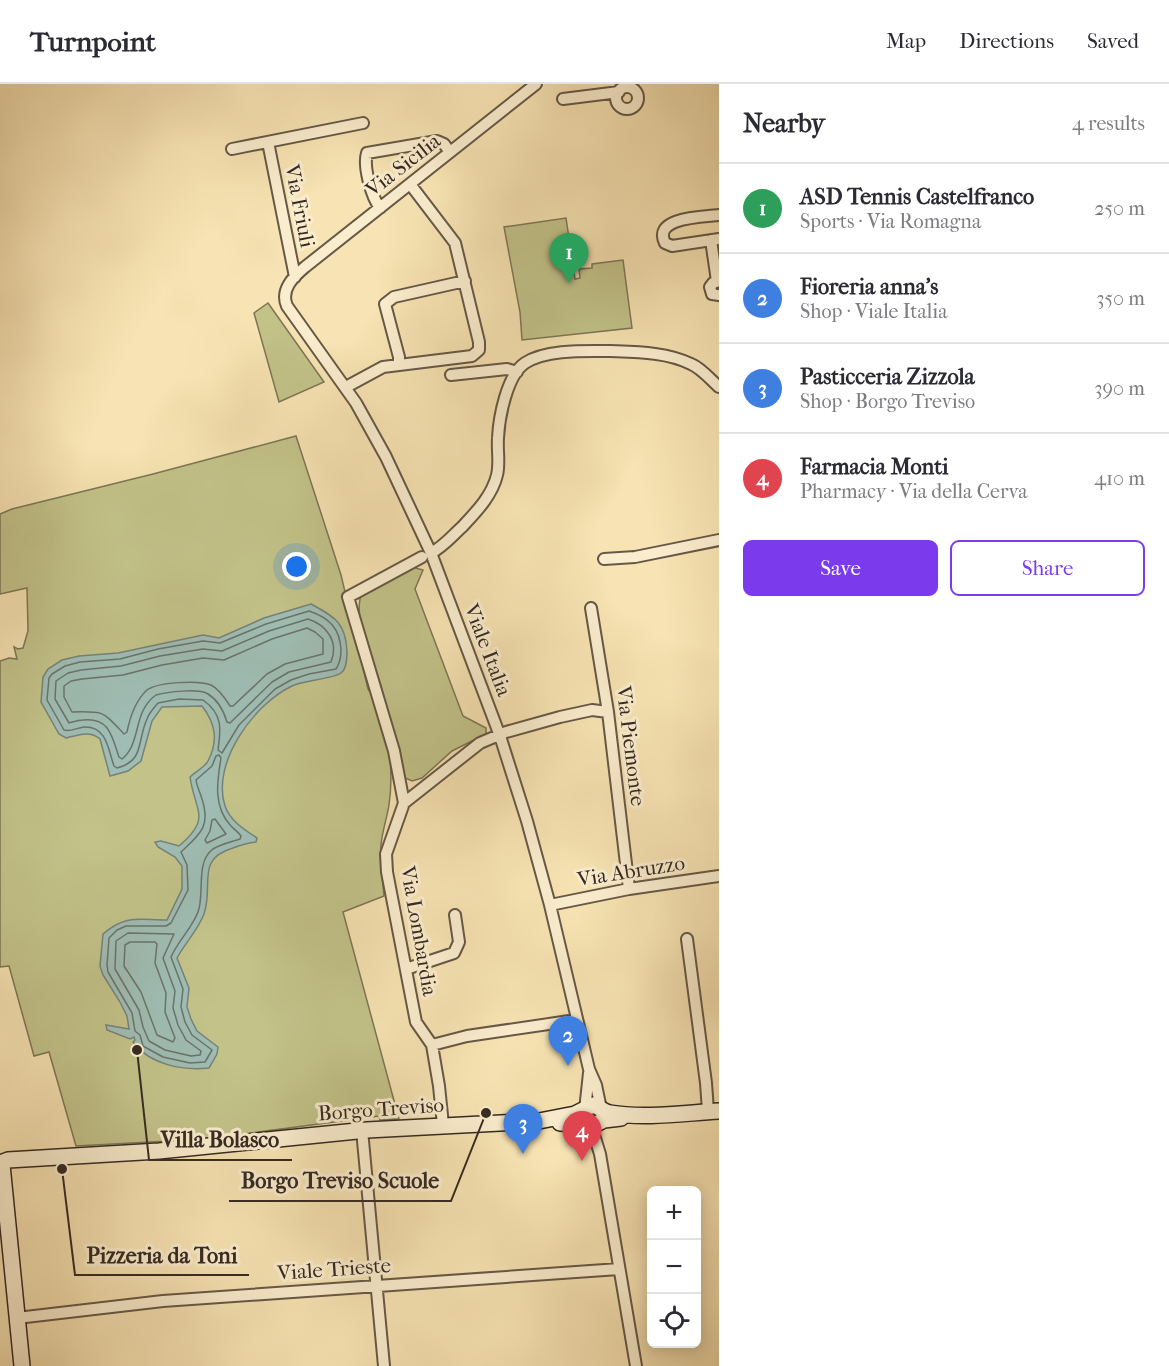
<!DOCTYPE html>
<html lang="en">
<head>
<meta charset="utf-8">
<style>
	:root { --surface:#fff; --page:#f7f7f7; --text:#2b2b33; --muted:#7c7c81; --line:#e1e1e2; --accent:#7c3aed }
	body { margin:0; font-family:"IM FELL French Canon",serif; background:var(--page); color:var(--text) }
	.controls { position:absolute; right:18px; bottom:18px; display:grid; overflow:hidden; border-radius:9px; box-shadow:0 3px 15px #0003 }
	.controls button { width:54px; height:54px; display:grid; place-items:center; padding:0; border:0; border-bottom:2px solid var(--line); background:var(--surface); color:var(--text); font:30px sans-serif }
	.you { position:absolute; left:297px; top:483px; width:21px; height:21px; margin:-15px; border:4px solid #fff; border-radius:50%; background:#1a73e8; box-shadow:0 0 0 9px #1a73e833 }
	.badge { display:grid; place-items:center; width:39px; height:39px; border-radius:50%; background:var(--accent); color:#fff; font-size:20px; font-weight:700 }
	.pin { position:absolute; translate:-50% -50px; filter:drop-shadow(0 2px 3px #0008) }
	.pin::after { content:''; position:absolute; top:32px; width:21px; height:18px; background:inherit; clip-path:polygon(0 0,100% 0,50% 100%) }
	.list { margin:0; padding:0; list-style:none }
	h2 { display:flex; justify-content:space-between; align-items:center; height:78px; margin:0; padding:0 24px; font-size:26px }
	h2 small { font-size:20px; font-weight:400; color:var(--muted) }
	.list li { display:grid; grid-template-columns:39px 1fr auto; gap:18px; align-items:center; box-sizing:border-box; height:90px; padding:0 24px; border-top:2px solid var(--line) }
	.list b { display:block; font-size:22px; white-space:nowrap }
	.list p { margin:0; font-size:20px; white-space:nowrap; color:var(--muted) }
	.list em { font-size:20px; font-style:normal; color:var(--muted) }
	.actions { display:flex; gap:12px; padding:18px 24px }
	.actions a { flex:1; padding:14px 0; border:2px solid var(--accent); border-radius:9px; text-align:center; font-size:21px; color:var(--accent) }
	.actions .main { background:var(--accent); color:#fff }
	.icon { flex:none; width:33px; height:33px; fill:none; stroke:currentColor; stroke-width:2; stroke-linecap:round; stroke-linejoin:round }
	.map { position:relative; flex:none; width:719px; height:1282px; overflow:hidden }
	header { display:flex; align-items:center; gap:36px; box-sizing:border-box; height:84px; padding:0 30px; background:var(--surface); border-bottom:2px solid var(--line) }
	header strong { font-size:28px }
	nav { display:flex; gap:33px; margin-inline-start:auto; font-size:21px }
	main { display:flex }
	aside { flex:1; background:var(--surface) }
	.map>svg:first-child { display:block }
	.green { fill:#c2c289; stroke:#7c7656; stroke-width:1.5 }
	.water { fill:#9fbdb4; stroke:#75827a; stroke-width:1.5 }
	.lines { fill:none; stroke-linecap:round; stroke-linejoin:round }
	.shore { stroke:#6a736b; stroke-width:1.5 }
	.street-casing { stroke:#665846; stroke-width:14 }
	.secondary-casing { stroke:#352922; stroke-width:18 }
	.street { stroke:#faedce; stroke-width:10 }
	.secondary { stroke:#faedce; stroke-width:15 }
	.labels { text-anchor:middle; stroke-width:6; stroke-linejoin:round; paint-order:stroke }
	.street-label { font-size:21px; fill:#352922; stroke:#faedce }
	.leader { fill:none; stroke:#352922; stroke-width:2 }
	.callout-dot { fill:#352922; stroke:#faedce; stroke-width:2 }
	.callout-label { font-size:22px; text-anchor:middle; font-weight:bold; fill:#352922; stroke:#faedce; stroke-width:6; stroke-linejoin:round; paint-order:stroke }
</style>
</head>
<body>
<header>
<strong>Turnpoint</strong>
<nav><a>Map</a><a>Directions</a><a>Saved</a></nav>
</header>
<main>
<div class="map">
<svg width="719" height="1282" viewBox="0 0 719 1282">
	<rect width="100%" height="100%" fill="#f7e3b3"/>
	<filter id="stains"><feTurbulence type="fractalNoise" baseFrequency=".00333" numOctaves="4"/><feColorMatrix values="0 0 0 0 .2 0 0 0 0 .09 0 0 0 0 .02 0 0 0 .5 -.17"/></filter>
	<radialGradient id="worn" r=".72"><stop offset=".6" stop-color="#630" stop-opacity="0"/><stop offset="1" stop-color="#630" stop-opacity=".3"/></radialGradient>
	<path class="green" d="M566,134l9,61 5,-1 -1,-9 13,-1v-4l31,-4 9,68 -110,12 -2,-28 -16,-85z
		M268,219l56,79 -45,20 -25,-89z
		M296,352l45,139 27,114c21,27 26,82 21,116 -2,13 -7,27 -8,40 -2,17 2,35 3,51l-41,16 56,207 -19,1 -1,-4 -173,23 -130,7 -27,-94 -15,4 -25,-90 -9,1v-306l9,-3 8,1 -3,-12 4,2 5,-1 5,-17 -1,-43 -27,6v-80l12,-5 141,-35z
		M412,483l11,3 -8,19 48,127 23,12v6l-34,17 -30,27 -10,3 -9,-4 -4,-10c-5,-26 -10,-52 -17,-77 -7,-28 -31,-70 -20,-98z"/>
	<path class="water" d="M311,520c24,13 35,19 36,48 0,6 0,17 -6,21 -8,6 -37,7 -49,13 -38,18 -81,77 -67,120 5,15 20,24 32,32l-1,4c-9,1 -15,3 -23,6 -38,11 -19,37 -29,66 -6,16 -19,29 -27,44l12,30 -2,19 4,12 6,12 21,16 -1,7 -8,14c-27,3 -60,-4 -76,-26l2,-2 -1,-3 -4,2 -23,-9 -1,-5 23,4 -2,-13 -7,-14 -17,-27 -3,-9 3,-32c23,-20 36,-14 64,-14l15,-31v-23l-7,-9 -17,-10 -3,-5 6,-1 18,5c33,-28 16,-34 11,-69 5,-5 15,-10 18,-16 11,-21 7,-38 -6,-55l-40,1 -10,14 -11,40 -13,10 -18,5 -10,-37c-10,-9 -22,-4 -34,-1l-7,-4 -18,-32 2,-25 5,-8 14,-9 17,-4 39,-3 85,-18 16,3 45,-20z"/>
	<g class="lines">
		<path class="shore" d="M309,527c21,7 31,18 32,39 0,8 -1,13 -5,19l-27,5 -18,6 -16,9 -36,36 -17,28 -4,-3c3,-21 5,-36 -15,-50l-24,-1 -21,4c-4,5 -9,10 -11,16 -10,21 -2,42 -30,49l-3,-2c-6,-17 -7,-40 -30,-39 -8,1 -13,5 -20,3l-17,-30 2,-22 3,-4 13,-8 15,-4 40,-3 38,-10 45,-8 17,2 46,-19z
			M308,535c19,6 31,23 23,43l-42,10 -17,10 -42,41 -3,-1c-3,-10 -9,-22 -19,-28 -10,-6 -41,-2 -52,1 -24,17 -14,48 -34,64l-3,-2c-7,-20 -9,-40 -36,-37 -5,0 -10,2 -14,3l-14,-24 1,-18 12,-8 13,-3 40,-4 39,-10 43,-7 19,2 47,-20z
			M307,544l8,4 8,7v15l-38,10 -18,10 -34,32h-3c-5,-8 -11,-17 -19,-21 -13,-5 -53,-3 -64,5 -12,11 -17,27 -20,42l-3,2c-22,-23 -19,-23 -52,-22l-8,-15v-11l7,-5 11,-2 41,-4 39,-10 41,-7 21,2 48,-21z
			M219,671l2,3c-4,24 -8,49 10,68 4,4 7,6 10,10l-1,3c-9,3 -19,5 -27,10 -18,13 -8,45 -15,63 -6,16 -20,29 -27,45l12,32 -2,18 4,15 7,13 20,15 -7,12 -15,1 -27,-6 -20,-11 -3,-11 -5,-4 -3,-18 -24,-41 -1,-7 2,-27 8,-8 9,-4h40l5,-3 17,-33 -1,-25 -6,-13c19,-18 30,-25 21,-53 -2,-7 -5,-12 -6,-19l16,-14 4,-10z
			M215,735l11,15 -19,9 -2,-3 5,-9 2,-11z
			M128,849l46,1 -11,24 12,33 -2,17 5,17 8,15 15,11 -1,4 -9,1 -26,-6 -16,-9 -6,-14 -4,-17 -24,-41 1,-28z
			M130,858h25l2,2 -2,19 11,30 -1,19 10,26 -2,4 -16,-7 -16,-43 -17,-26 1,-21z"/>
		<defs>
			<path id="street" d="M536,0l-231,183c-12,10 -25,23 -18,39l69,97 30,54 45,96 69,183 27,85 23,84 39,164 7,16 5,24
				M616 14a11 11 0 1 1 22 0a11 11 0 1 1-22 0Z
				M563,15l56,-7
				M268,58l27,135
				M232,65l131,-26
				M380,124c-9,-12 -17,-42 -13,-55l70,-12 7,3 6,8
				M719,131c-16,2 -67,2 -54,28l7,3 47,-7
				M711,156l6,41
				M719,197l-6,2 -3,4 2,7 7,1
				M399,281v-8l-14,-53 9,-7 71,-16
				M451,291l56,-6 10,3
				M346,303l37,-20 89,-11 7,-6v-8l-24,-99 -45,-59
				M431,469c12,-6 21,-17 31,-26 14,-15 30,-31 35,-52 3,-12 0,-25 1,-37 1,-21 9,-63 27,-75 21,-14 61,-12 85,-12 26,1 57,1 81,13 10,4 19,15 28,23
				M422,473l-74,40 46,154 10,52 -18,51 1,18 29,150 16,23 7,41 4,39
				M604,475l31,-2 84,-17
				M591,524l17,104 21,177
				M404,719l76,-60 26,-11 54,-15 32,-7 16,2
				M550,821l79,-16 90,-13
				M687,855l19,144 2,28
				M406,885l48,-16 5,-11 -4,-27
				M432,961l35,-9 109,-16
				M585,1026l4,-37
				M591,1041l9,29 36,212
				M362,1046l22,236
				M17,1234l146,-17 456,-32"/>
			<path id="secondary" d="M560,1039l34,2 10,-5 17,-2
				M2,1081l1,-3 5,-2 151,-9 208,-21 172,-9 36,-7 18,-9c7,2 10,7 17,8 35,6 74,0 109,-2
				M2,1081l20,201"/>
		</defs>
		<use href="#street" class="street-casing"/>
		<use href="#secondary" class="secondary-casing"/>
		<use href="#street" class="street"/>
		<use href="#secondary" class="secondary"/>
	</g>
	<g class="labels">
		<g class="street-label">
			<text transform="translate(403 81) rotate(-38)" y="7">Via Sicilia</text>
			<text transform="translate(300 122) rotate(79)" y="7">Via Friuli</text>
			<text transform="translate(488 566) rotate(69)" y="7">Viale Italia</text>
			<text transform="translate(631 662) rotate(83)" y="7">Via Piemonte</text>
			<text transform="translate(631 787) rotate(-9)" y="7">Via Abruzzo</text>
			<text transform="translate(419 847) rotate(80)" y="7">Via Lombardia</text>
			<text transform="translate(381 1025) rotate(-4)" y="7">Borgo Treviso</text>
			<text transform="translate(334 1185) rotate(-4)" y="7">Viale Trieste</text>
		</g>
	</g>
	<path class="leader" d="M137 966L149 1076H292M486 1029L451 1117H229M62 1085L75 1191H249"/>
	<g class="callout-dot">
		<circle cx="137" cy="966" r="6"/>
		<circle cx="486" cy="1029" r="6"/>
		<circle cx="62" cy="1085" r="6"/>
	</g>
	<g class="callout-label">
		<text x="220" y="1063">Villa Bolasco</text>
		<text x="340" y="1104">Borgo Treviso Scuole</text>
		<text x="162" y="1179">Pizzeria da Toni</text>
	</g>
	<rect width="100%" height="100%" filter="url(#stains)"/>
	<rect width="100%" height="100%" fill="url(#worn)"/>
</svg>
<div class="controls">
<button>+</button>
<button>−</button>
<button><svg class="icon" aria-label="locate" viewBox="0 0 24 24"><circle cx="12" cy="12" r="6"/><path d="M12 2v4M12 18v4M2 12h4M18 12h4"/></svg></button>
</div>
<div class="you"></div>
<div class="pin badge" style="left:569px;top:199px;background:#2e9e5b">1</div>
<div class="pin badge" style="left:568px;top:982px;background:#3f7fe0">2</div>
<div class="pin badge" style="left:523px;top:1070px;background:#3f7fe0">3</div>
<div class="pin badge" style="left:582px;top:1077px;background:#e0444e">4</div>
</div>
<aside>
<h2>Nearby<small>4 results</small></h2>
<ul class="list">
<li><span class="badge" style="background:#2e9e5b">1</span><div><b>ASD Tennis Castelfranco</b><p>Sports · Via Romagna</p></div><em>250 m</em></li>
<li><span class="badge" style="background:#3f7fe0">2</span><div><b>Fioreria anna's</b><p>Shop · Viale Italia</p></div><em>350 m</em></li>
<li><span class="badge" style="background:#3f7fe0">3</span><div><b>Pasticceria Zizzola</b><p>Shop · Borgo Treviso</p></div><em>390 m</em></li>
<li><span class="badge" style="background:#e0444e">4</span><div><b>Farmacia Monti</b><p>Pharmacy · Via della Cerva</p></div><em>410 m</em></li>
</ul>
<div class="actions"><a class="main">Save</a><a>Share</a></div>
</aside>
</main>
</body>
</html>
